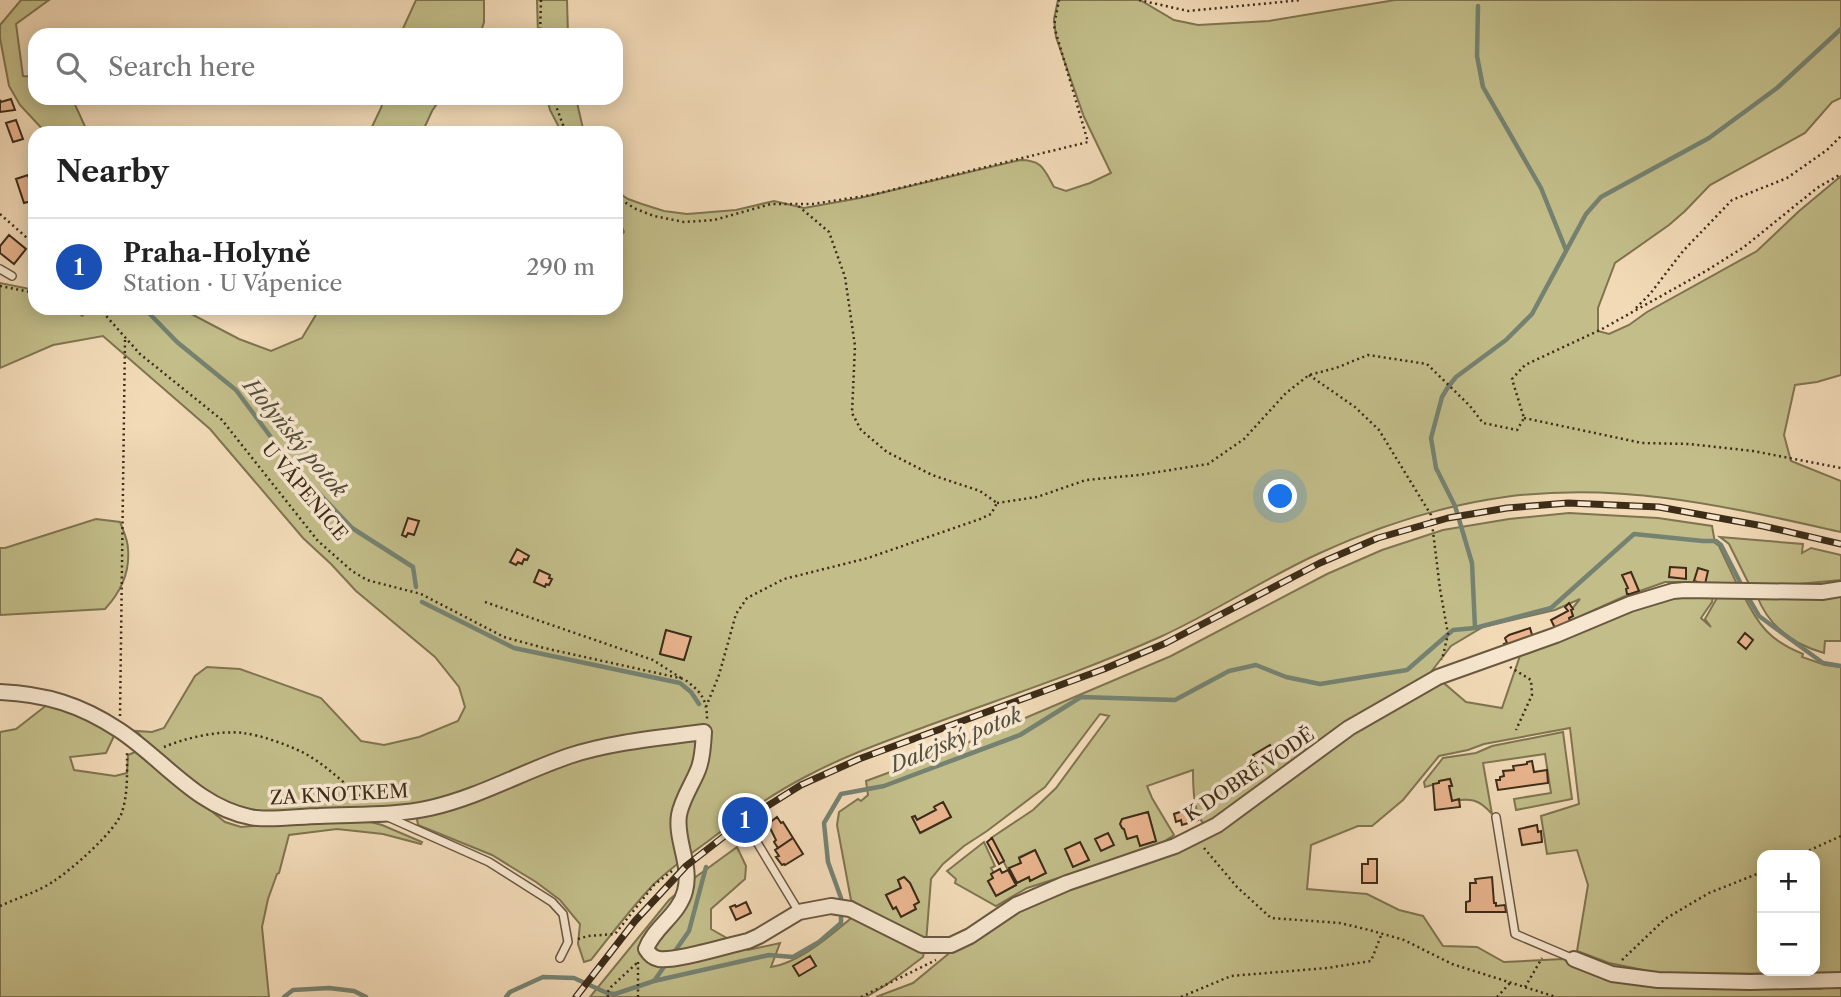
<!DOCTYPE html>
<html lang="en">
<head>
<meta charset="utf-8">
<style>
	:root { --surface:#fff; --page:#f2f2f2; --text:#222; --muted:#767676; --line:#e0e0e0; --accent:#0f766e }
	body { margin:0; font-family:"Libre Caslon Text",serif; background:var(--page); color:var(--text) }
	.controls { position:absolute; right:21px; bottom:21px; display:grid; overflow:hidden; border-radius:14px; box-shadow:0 4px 18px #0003 }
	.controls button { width:63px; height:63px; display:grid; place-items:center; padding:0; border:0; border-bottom:2px solid var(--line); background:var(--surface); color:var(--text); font:35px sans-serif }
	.you { position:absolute; left:1281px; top:497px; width:24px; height:24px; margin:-18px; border:5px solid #fff; border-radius:50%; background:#1a73e8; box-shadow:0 0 0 10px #1a73e833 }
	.badge { display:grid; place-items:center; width:46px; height:46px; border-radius:50%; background:var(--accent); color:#fff; font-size:23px; font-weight:700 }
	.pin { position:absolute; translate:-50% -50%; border:4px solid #fff; box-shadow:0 2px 7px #0006 }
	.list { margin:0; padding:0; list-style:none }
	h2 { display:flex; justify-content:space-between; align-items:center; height:91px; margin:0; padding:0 28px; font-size:30px }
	h2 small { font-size:23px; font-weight:400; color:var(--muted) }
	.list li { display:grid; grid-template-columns:46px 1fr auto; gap:21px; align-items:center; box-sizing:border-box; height:98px; padding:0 28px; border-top:2px solid var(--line) }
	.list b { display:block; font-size:26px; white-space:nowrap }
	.list p { margin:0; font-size:23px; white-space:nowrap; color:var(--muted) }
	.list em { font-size:23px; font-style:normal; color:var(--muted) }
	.icon { flex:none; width:38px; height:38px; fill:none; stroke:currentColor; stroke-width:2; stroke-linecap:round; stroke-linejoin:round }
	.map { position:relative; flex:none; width:1841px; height:997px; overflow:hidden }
	.search { position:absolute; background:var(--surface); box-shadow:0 4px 18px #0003; left:28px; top:28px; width:595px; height:77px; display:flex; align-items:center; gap:18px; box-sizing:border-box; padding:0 24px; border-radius:21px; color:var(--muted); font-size:26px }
	.panel { position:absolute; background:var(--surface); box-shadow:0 4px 18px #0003; left:28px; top:126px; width:595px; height:189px; border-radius:21px }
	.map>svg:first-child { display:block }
	.green { fill:#c2bd89; stroke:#7f7450; stroke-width:2; fill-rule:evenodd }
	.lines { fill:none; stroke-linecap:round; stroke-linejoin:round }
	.stream { stroke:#758271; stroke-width:4.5 }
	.building { fill:#e9b48e; stroke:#3c2c18; stroke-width:2 }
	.lane-casing { stroke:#6a5840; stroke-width:10 }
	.street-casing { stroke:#6a5840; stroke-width:18 }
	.path { stroke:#3c2c18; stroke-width:2.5; stroke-dasharray:2 3.5; stroke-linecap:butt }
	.lane { stroke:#f7e7d0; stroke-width:7 }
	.street { stroke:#f7e7d0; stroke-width:14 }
	.rail-casing { stroke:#3c2c18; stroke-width:7 }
	.rail { stroke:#f7e7d0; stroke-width:4.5; stroke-dasharray:13; stroke-linecap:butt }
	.labels { text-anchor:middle; stroke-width:7; stroke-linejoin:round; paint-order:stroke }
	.street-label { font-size:19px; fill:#3c2c18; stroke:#f7e7d0 }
	.water-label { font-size:21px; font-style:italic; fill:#54503d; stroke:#f7e7d0 }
</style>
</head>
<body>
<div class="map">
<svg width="1841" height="997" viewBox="0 0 1841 997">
	<rect width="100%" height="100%" fill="#f2dab7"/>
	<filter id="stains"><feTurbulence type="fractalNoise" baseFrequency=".00286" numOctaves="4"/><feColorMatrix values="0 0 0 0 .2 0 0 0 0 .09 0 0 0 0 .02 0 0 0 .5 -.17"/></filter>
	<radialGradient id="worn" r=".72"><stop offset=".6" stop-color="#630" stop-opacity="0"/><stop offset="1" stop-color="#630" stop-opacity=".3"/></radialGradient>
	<path class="green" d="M21,0h28l-33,24 7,52 12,1v21h37l16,35h-42l-26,-28 -11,-19 -9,-48v-13z
		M416,0h68v22l-4,13h-80z
		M537,0h30l1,35h-30z
		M1058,0h82l34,20 24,5 71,-4 126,-21h446v98l-9,4 -27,31 -95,52 -25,26 -16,14 -54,38 -17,45v23l11,3 20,-9 18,-13 110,-61 41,-39 43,-36v199l-24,7 -22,3 -11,50 7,26 50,20v51c-113,-25 -219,-51 -336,-35 -65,9 -126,29 -185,56 -55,25 -105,59 -160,84 -76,34 -155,60 -233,89 -41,15 -83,30 -122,51 -35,18 -67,41 -98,65 -18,13 -38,27 -54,43 -22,23 -42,50 -62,75l-7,2 -6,-18 2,-20 -20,-24 -24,-18 -44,-27 -74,-30 -3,-17 -121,5 -59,-1 -70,-51 -29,-30 16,1 12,-4 31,-52 12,-9 33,2 81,29 40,43 23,4 35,-8 39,-16 7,-14 -6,-20 -24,-30 -79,-66 -25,-27 -28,-26 -93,-109 -107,-93 -50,9 -53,23v-85l35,7v18h38l9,8 10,-8h88l59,31 32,12 31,-13 18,-30h296v-67l8,-9 -8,-18v-23l12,8 14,5 22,7 23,3 49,-4 38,-9 30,7 56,-10 160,-38c22,0 24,9 34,27l12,4 24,-8 21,-10 -27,-56 -28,-80 -2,-18zM666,631l24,6 -6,23 -24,-6z
		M384,98h57l-9,13 -10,22h-53l12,-25z
		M547,98h29l8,35h-22l-12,-23z
		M1569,513l89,5 54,8 3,17 4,3 18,38 -33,2 -12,-4h-27l-42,15 -53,24 -1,-3 4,-2 -2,-6 9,-11 -25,11 -72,17 -32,19 -20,26 35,30 36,6 21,-61 107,-43 84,-14 -2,12 -11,16 10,9 -6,-8 12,-21 -1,-3 27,-1c15,31 27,47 60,60l-1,3 23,8 16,2v307l-183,-1 -49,-10 -32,-12 11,-66 -11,-35 -30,4 -6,-38 38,-12 -9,-76 -86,16 -16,6 -29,6 -36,44 -31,26h-14l-47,19 -4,44 60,5 32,16 24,6 20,30 34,1 27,15 59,-3 46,22 212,8 1,-3 19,-1v12h-965l37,-14 57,-47 46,-31 179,-69 118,-90 -30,21 -77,60c-13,-13 -13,-40 -13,-57l-46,16 5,12 22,37 -18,12 -129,41 -31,18 -41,-23 1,-4 -9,-8 37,-29 11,24 -4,2 3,5 -1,5 -5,3 8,15 20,-11 -25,-47 42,-28 23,-22 53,-72 -9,-2 -55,73 -58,44 -23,15 -21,18 -12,15 -5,64 -75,-43 -14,-75 2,-13 19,-13 3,2 7,-6 -2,-14 84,-31 221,-94 156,-82 55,-24 61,-20 66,-11zM943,802l8,15 -30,16 -9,-16 3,-1 2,4 19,-10 -1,-4zM1148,812l8,29 -16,4 -3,-9 -15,-8 -1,-4 1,-5zM1035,850l8,17 -13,13 -1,-3 -12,6 -7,-15 11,-5 -2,-6zM1762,855h53v116h-53zM904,877l6,6 9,19 -5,3 -21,4 -7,-14 15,-7 -3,-8z
		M96,519l24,3c3,8 8,18 8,27 2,23 -8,44 -23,60l-105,6v-67h5z
		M1720,537l83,7 -1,9 9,-5 30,7v25l-43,4h-49l-20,-40z
		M1841,591v50h-16l-1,12c-32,-9 -55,-26 -67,-57z
		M48,704l51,17 15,15 -8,17 -36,4 4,13 41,6 12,-3 1,-18 7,-3 7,3 83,67 16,5 115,-9 26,7 40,17 -1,2 -38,-10 -46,-5 -48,6 -10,38 -2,1 -9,25 -6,28 7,70h-269v-265l16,-3z
		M1563,732l9,67 -56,11 -2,-11 37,-6 -6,-39 -62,9 9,51c-13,-15 -21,-16 -40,-13l-3,-15 3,-1 -2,-6 -11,2v2l-14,4 -1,-5 19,-24 33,-5 16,-7z
		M737,847l9,19 -1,13 -34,30v20l37,21 32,-7 -9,24c29,-4 64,-35 86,-54l67,39 -1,5 -37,28 -20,12h-276l79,-97 24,-21z"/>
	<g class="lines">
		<path class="stream" d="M1478,6l-1,50 6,31 58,101 25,62
			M144,308l33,34 59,48 54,73 62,65 61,39 3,20
			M1749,599l10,17 64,47 18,3
			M422,602l92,46 166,35 11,9 8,12
			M1475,628l-3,-65 -17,-57 -19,-38 -5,-30 11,-41 6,-10 8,-10 50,-37 26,-26 54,-100 15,-17 108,-59 68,-50 64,-59
			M673,954l16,-23 17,-64
			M654,981l12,-17
			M284,997l9,-7 36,-2 25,3 12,6
			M506,997l4,-5 33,-15 31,1 33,15 8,1 39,-13 115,-26 24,2 26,-15 22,-19v-25l-13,-36 -4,-39 17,-29 43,-8 136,-51 61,-38 94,3 54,-29 27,-6 30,12 34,7 87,-14 46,-40 22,-2 76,-20 83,-74 69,7h13l5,4 20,39"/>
	</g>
	<path class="building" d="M11,99l4,11 -15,2v-12l1,2z
		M16,120l7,19 -10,3 -7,-19z
		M28,175l7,25 -11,3 -8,-24z
		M9,235l17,14 -12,15 -14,-11v-7z
		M408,518l11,3 -5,14 -6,-2 -2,4 -4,-2z
		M517,549l12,7 -2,4 -3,-1 -2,5 -4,-2 -2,3 -6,-3z
		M1670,567l16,1v11l-17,-2z
		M1698,568l10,3 -3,13 -11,-3z
		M539,570l11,5 -1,3 3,1 -3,6 -3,-1 -1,3 -11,-5z
		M1631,572l8,19 -9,3h-3l-1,-5 2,-1 -6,-13z
		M1569,603l4,6 -2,1 2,6 -4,2 1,3 -15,7 -4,-8 17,-9 -3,-4z
		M1530,628l3,10 -28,9 -1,-3 3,-1 -2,-5 4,-3z
		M666,630l25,7 -7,23 -24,-6z
		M1745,633l8,7 -7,9 -8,-7z
		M1270,745l5,10 -16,10 -6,-10z
		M1532,761l2,11 13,-2 1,13 -50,7 -2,-10h4v-3l4,-1 -1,-5 11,-1 -1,-4 14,-2v-2z
		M1450,779l2,7h-3l3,15 7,-2 1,8 -25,3 -2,-26 6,-1v-2z
		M943,802l8,15 -31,16 -8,-16 3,-1 2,4 19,-10 -2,-3z
		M1194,807l4,13 -16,5 -1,-5 -5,2 -2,-8z
		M1148,812l8,29 -16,5 -3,-10 -10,3 -3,-10 -2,-1 -2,-4 2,-5z
		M777,817l4,6 2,-1 10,16 -15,10 -4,-6 2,-2 -8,-16z
		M1537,825l1,7 3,-1 1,11 -20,3 -3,-16z
		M1108,833l6,12 -13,6 -6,-12z
		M793,838l10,16 -18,11 -1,-1 -2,1 -6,-8 3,-1 -4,-6z
		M992,838l12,23 -5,3 -12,-22z
		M1080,842l9,18 -16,7 -8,-18z
		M1035,850l11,23 -16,8 -1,-4 -12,6 -8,-15 12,-5 -2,-5z
		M1368,859h9v24h-15v-19h6z
		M1000,869l2,4 6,-3 8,15 -20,11 -8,-15 5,-3 -2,-4z
		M904,877l6,6 9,19 -5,3 2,4 -15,8 -5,-10 -3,2 -7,-14 15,-7 -3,-8z
		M1492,877l2,26h2v3l9,-1 1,7h-40v-10l4,-1v-18h6l-1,-4z
		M746,902l5,11 -15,7 -6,-13 5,-2 1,2z
		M810,956l6,10 -17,10 -6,-10z"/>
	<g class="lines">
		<defs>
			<path id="lane" d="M0,269l12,7
				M388,817l101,45 63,40 11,12 5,28 -8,16
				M1496,817l19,117 59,25
				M752,834l47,78"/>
			<path id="street" d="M0,692c46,2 81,13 119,38 44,29 77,76 131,87 16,4 51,-1 69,-1 37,-2 75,0 111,-8 49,-11 92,-36 139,-52 43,-14 90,-18 135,-24 -1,13 -1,26 -6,38 -6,15 -16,29 -19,45 -4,25 13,50 6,76 -6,24 -31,36 -39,58 3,5 7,9 13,10 16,3 70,-14 89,-18l11,-5 40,-24 32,-6 19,3 72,36h29l19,-9 46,-31 51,-22 108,-37 42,-21 132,-97 89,-51 118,-42 74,-31 43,-13 12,-1 137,2 19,-3
				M1574,959l38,15 46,6 92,2 91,-2"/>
		</defs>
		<use href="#lane" class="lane-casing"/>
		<use href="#street" class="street-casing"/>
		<path class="path" d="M1139,0l49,11 114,-11
			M540,35l1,-35
			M553,98l13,35
			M616,197l20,12 18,7 30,6 30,-2 57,-16h42l58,-9 217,-53 -34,-116 5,-26
			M0,214l35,31
			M0,286l35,7
			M99,308l41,46 82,66 96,121 34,30 15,9 54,14 83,43 40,11 140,31c16,12 23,19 23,40
			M1636,308l14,-14 33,-43 49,-51 55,-22 40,-28 14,-14
			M1309,375l46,32 24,23 52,85 9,74 8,45 -6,26
			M1524,418l118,25 47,1 64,7 88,17
			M997,503l40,-6 49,-17 53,-5 69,-11 36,-25 42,-46 23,-18 27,-7 32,-13 59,9 43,42 13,17 34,7 7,-12 -12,-39 13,-14 77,-36 104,-58 38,-24 73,-59 24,-14
			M485,602l168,58 28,18
			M1510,667l21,13 1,15 -16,35
			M706,707l13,-32 17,-61 11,-16 37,-19 84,-21 112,-39 11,-5 6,-11 -17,-12 -48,-16 -45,-23 -26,-22 -9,-17 3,-67 -10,-69 -16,-45 -33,-28
			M120,716l5,-378
			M164,747c21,-9 56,-17 79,-14 18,2 45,12 61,20 22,12 41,31 59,46
			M1204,848l33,39 34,31 69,5 29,7 35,10 48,24 104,33
			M1799,855l42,-19
			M0,906c17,-8 38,-14 54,-25 17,-11 62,-50 68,-69 6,-18 5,-40 5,-59
			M578,939l10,-3 27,-2 39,-49 18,-14
			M1622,960l43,-41 44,-26 53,-21
			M1525,987l17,-29
			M608,997l-1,-4 4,-6 27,-25
			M638,997v-35
			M861,997l75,-37
			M1181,997l50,-21 96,-8 44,-7 11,-28
			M1497,997l14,-15"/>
		<use href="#lane" class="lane"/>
		<use href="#street" class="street"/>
		<defs>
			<path id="rail" d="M576,997l59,-76 51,-55 59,-46 56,-35 58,-26 245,-90 62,-26 154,-80 58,-25 70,-20 59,-10 61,-5 91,4 104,19 78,18"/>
		</defs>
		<use href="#rail" class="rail-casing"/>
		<use href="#rail" class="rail"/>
	</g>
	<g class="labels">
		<g class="street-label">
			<text transform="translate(305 491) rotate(50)" y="7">U VÁPENICE</text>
			<text transform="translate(1249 774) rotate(-34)" y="7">K DOBRÉ VODĚ</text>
			<text transform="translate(339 794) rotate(-3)" y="7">ZA KNOTKEM</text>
		</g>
		<g class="water-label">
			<text transform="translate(295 438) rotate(50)" y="7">Holyňský potok</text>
			<text transform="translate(956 740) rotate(-22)" y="7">Dalejský potok</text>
		</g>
	</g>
	<rect width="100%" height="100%" filter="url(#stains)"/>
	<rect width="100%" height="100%" fill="url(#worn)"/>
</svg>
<div class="controls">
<button>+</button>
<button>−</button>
</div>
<div class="you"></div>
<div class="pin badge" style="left:745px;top:820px;background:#1a4fb4">1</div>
<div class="search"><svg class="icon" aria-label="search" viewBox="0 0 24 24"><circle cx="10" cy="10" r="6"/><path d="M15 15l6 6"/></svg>Search here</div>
<section class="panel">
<h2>Nearby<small></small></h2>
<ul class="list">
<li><span class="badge" style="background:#1a4fb4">1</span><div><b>Praha-Holyně</b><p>Station · U Vápenice</p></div><em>290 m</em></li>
</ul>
</section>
</div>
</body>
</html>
